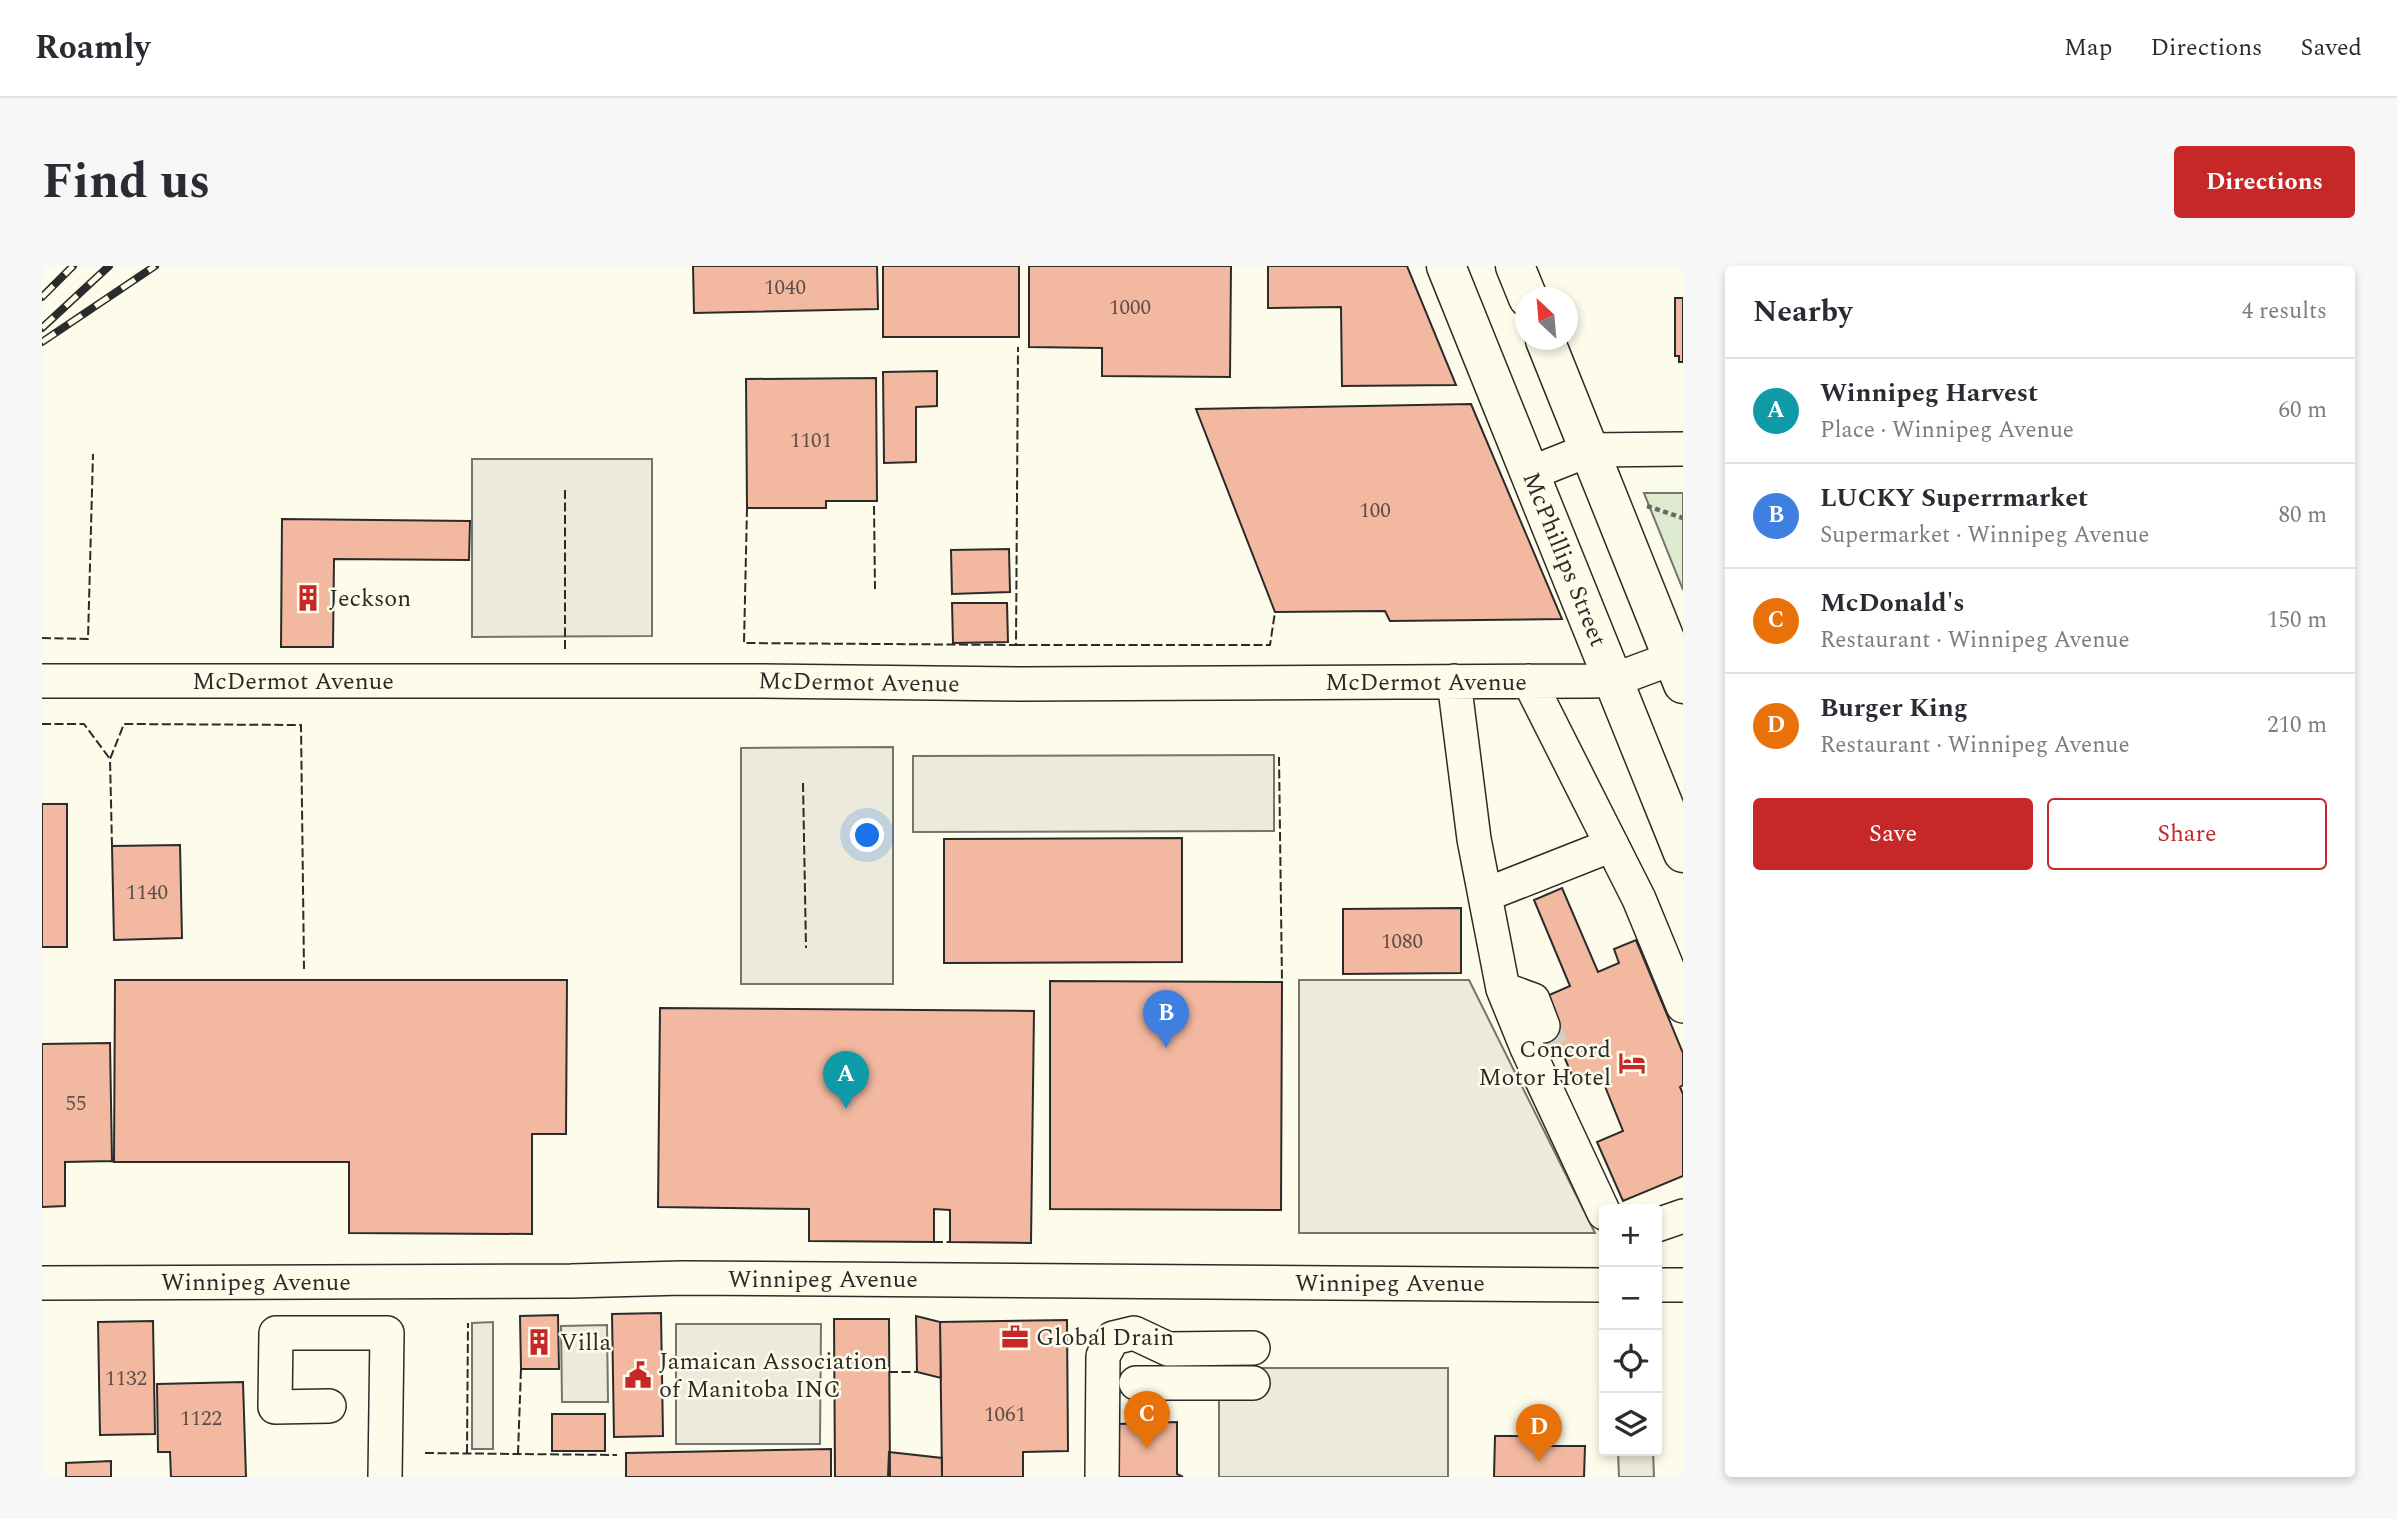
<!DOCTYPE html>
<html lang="en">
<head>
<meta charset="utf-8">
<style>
	:root { --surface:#fff; --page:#f7f7f7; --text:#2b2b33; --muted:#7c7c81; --line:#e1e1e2; --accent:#c62828 }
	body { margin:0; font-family:Spectral,serif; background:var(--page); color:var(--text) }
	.controls { position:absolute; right:21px; bottom:21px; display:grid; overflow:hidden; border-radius:7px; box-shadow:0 4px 10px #0003 }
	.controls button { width:63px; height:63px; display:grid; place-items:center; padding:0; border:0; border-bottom:2px solid var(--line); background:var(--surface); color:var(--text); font:35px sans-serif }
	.compass { position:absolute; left:1473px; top:21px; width:63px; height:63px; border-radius:50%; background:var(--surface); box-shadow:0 4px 10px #0003; rotate:334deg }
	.you { position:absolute; left:826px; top:570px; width:24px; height:24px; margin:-18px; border:5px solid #fff; border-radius:50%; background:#1a73e8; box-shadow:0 0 0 10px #1a73e833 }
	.badge { display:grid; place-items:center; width:46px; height:46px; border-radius:50%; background:var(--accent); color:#fff; font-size:23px; font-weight:700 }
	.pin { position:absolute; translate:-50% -58px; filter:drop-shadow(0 2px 4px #0008) }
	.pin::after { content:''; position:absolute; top:37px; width:24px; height:21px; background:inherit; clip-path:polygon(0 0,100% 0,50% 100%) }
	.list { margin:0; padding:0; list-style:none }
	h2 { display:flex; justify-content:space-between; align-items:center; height:91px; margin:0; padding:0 28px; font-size:30px }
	h2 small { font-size:23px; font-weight:400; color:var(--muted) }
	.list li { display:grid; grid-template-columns:46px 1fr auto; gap:21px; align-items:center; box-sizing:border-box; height:105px; padding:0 28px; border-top:2px solid var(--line) }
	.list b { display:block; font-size:26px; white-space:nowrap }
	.list p { margin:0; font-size:23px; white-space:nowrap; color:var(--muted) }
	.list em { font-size:23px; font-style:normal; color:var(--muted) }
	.actions { display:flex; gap:14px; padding:21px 28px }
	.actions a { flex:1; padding:16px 0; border:2px solid var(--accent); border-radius:7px; text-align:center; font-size:24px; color:var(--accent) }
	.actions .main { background:var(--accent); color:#fff }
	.icon { flex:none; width:38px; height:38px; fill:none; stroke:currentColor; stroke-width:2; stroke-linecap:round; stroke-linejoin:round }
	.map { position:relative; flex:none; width:1641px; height:1211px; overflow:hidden; border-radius:7px }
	header { display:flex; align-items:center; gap:42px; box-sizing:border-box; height:98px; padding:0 35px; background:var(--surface); border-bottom:2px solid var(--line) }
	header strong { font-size:33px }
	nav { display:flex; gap:38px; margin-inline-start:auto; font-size:24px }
	.intro { display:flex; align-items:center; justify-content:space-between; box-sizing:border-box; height:168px; padding:0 42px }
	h1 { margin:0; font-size:49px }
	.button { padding:18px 32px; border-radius:7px; background:var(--accent); color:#fff; font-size:24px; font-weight:700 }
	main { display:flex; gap:42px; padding:0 42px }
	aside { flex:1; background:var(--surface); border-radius:7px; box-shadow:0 4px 10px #0003 }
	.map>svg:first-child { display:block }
	.green { fill:#deebd1; stroke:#74746e; stroke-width:2 }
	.parking { fill:#eceadb; stroke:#74746e; stroke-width:2 }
	.building { fill:#f2b8a0; stroke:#2b2b2b; stroke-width:2 }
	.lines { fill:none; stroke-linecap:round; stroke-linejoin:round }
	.minor-tunnel { stroke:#d3d1c4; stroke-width:33; stroke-dasharray:33 17; stroke-linecap:butt }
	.minor-casing { stroke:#2b2b2b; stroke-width:36 }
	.major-casing { stroke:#2b2b2b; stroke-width:41 }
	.path { stroke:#6a6964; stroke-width:4.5; stroke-dasharray:5 3.5; stroke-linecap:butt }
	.minor { stroke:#fdfbea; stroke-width:33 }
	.major { stroke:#fdfbea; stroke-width:38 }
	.rail-casing { stroke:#2b2b2b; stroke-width:8 }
	.rail { stroke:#fdfbea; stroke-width:5; stroke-dasharray:16; stroke-linecap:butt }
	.fence { stroke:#2b2b2b; stroke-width:2; stroke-dasharray:9 3.5; stroke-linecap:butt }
	.labels { text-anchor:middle; stroke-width:5; stroke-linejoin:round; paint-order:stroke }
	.number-label { font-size:21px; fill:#5d4e48 }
	.street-label { font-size:24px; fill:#2b2b2b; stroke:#fdfbea }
	.poi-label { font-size:24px; fill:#2b2b2b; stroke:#fdfbea; text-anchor:start }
</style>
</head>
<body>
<header>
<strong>Roamly</strong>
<nav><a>Map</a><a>Directions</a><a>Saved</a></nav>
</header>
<div class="intro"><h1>Find us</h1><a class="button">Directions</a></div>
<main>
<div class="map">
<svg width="1641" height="1211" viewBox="0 0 1641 1211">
	<rect width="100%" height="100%" fill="#fdfbea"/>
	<path class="green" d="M1602,227h39v97z"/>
	<path class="parking" d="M430,193h180v177l-180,1z
		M851,481v237h-152v-236z
		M1232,489v76l-361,1v-76z
		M1257,714h170l126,253h-296z
		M451,1056v127h-21v-126z
		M634,1058h145l-1,120h-144z
		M565,1059l1,77h-46l-1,-76z
		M1177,1102h229v109h-229z
		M1576,1185h35l1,26h-35z"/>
	<path class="building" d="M651,0h184l1,43 -184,4z
		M841,0h136v71h-136z
		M987,0h202l-1,111 -128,-1v-28l-73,-1z
		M1226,0h139l49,119 -114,1 -1,-79 -73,1z
		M1633,32h8v64h-4v-6h-4z
		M895,105v35l-21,1v55l-32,1 -1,-91z
		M834,112l1,123h-51v7h-79l-1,-129z
		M1429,138l91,215 -172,2 -5,-10 -110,1 -79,-203z
		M240,253l188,2 -1,39 -135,-1 -1,88h-52z
		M967,283l1,43 -58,2 -1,-44z
		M910,337h55l1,39 -55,1z
		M0,538h25v143h-25z
		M1140,572v124l-238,1v-124z
		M138,579l2,93 -68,2 -2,-94z
		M1520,622l36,84 21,-9 -5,-14 22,-9 47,113v32l-3,2 3,7v82l-60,25 -26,-59 26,-11 -23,-57 -24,11 -36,-86 30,-13 -36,-86z
		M1419,642v65l-118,1v-65z
		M73,714h452l-1,154h-34v100l-183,-1v-71h-235z
		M1008,715l232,1 -1,228 -231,-1z
		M618,742l374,3 -3,232 -81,-1v-32l-16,-1v33l-125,-1v-32l-151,-2z
		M68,777l2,118 -47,1v44l-23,1v-163z
		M619,1047l2,123 -49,1 -2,-123z
		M516,1049l1,54h-38l-1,-53z
		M874,1050l24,6 1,56 -24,-6z
		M792,1053h55l1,158h-55z
		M1025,1054l1,131 -45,1v25h-81l-2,-155z
		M111,1055l2,113 -55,1 -2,-113z
		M201,1116l3,95h-75l-1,-25h-12l-1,-68z
		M510,1148h53v37h-53z
		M1135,1156v52l6,3h-66l1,-53z
		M1453,1170h35v10h55l-1,31h-90z
		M789,1183v28h-205v-24z
		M847,1186l53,6v19h-54z
		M69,1195v16h-45v-14z"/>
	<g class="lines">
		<path class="minor-tunnel" d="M1501,760l9,21"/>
		<defs>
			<path id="minor" d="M1489,207l58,-23 94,-1
				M0,415h711l271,3 567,-3 23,-1 59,-22
				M1412,415l20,158 29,150 24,59 77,165
				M1487,415l110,218 44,107
				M1443,629l127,-50
				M1461,723l30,11 10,26
				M1615,959l26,-9
				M0,1017l529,-2 111,-3 922,7
				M1615,1019h26
				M1094,1117h117
				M287,1140l-54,1 1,-74h111l-2,144
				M1060,1211l1,-121 10,-18 21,-5 34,16 85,-1"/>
			<path id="major" d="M1404,0l237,587
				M1473,0l13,32
				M1503,74l138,344"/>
		</defs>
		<use href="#minor" class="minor-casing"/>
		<use href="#major" class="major-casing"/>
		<path class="path" d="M1605,240l36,12"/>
		<use href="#minor" class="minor"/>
		<use href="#major" class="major"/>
		<defs>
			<path id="rail" d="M0,31l31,-31
				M0,62l67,-62
				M0,76l113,-76"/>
		</defs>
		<use href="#rail" class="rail-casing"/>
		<use href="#rail" class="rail"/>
		<path class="fence" d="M523,224v161
			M832,240l1,83
			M705,242l-3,135 272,2 2,-298
			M0,372l46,1 5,-185
			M974,379h254l5,-33
			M0,458h42l26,35
			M1237,491l3,225
			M761,517l3,165
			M70,580l-2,-87 14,-35 177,1 3,244
			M892,976h16
			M847,1106h28
			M383,1187l192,2
			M425,1187l1,-130
			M476,1188l3,-85"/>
	</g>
	<defs>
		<symbol id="building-bare" viewBox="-9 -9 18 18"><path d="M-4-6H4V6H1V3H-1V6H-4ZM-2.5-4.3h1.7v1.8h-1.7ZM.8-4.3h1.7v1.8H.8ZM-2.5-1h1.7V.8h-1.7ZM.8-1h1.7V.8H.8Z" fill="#c62828" stroke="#fdfbea" stroke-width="2.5" paint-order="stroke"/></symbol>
		<symbol id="hotel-bare" viewBox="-9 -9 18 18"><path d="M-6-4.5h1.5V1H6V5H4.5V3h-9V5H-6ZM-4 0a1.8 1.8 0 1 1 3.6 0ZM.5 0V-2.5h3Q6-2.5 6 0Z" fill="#c62828" stroke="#fdfbea" stroke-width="2.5" paint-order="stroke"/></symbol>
		<symbol id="office-bare" viewBox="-9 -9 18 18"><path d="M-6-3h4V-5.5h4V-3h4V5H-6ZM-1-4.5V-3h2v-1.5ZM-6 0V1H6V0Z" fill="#c62828" stroke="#fdfbea" stroke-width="2.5" paint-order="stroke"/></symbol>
		<symbol id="civic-bare" viewBox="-9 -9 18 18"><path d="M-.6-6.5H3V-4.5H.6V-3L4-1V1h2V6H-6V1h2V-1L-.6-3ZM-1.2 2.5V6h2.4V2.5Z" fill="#c62828" stroke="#fdfbea" stroke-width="2.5" paint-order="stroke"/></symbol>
	</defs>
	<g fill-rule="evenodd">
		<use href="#building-bare" x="247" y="313" width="38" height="38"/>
		<use href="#hotel-bare" x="1571" y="778" width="38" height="38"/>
		<use href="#office-bare" x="954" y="1052" width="38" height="38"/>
		<use href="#building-bare" x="478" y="1057" width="38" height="38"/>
		<use href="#civic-bare" x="577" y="1090" width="38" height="38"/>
	</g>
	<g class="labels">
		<g class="number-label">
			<text x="743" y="28">1040</text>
			<text x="1088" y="48">1000</text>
			<text x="769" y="181">1101</text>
			<text x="1333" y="251">100</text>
			<text x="105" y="633">1140</text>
			<text x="1360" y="682">1080</text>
			<text x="34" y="844">55</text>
			<text x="84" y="1119">1132</text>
			<text x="963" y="1155">1061</text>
			<text x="159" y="1159">1122</text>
		</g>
		<g class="street-label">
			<text transform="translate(1523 293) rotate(68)" y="8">McPhillips Street</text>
			<text x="251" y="423">McDermot Avenue</text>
			<text transform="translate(817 416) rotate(1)" y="8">McDermot Avenue</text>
			<text x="1384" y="424">McDermot Avenue</text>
			<text x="781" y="1021">Winnipeg Avenue</text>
			<text x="214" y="1024">Winnipeg Avenue</text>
			<text x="1348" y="1025">Winnipeg Avenue</text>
		</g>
		<g class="poi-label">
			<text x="287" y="340">Jeckson</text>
			<text x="1569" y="791" text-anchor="end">Concord<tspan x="1569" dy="28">Motor Hotel</tspan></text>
			<text x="994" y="1079">Global Drain</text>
			<text x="518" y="1084">Villa</text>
			<text x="617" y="1103">Jamaican Association<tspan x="617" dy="28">of Manitoba INC</tspan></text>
		</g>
	</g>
</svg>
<div class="controls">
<button>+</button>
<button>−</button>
<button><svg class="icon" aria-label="locate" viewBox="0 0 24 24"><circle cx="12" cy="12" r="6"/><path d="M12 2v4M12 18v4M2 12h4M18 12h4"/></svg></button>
<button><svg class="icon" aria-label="layers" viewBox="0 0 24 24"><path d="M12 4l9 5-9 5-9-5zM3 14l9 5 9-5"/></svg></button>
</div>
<svg class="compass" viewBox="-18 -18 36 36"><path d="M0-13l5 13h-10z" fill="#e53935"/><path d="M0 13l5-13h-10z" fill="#7c7c81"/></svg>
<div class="you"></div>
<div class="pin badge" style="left:804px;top:843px;background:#0f9aa8">A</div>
<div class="pin badge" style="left:1124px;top:782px;background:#3f7fe0">B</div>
<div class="pin badge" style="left:1105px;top:1183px;background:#e8710a">C</div>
<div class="pin badge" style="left:1497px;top:1196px;background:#e8710a">D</div>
</div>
<aside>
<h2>Nearby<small>4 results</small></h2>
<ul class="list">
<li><span class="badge" style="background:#0f9aa8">A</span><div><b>Winnipeg Harvest</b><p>Place · Winnipeg Avenue</p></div><em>60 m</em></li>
<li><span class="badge" style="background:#3f7fe0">B</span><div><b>LUCKY Superrmarket</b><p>Supermarket · Winnipeg Avenue</p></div><em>80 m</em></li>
<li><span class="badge" style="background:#e8710a">C</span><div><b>McDonald's</b><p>Restaurant · Winnipeg Avenue</p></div><em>150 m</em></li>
<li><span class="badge" style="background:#e8710a">D</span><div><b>Burger King</b><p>Restaurant · Winnipeg Avenue</p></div><em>210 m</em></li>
</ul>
<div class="actions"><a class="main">Save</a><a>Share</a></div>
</aside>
</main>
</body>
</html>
